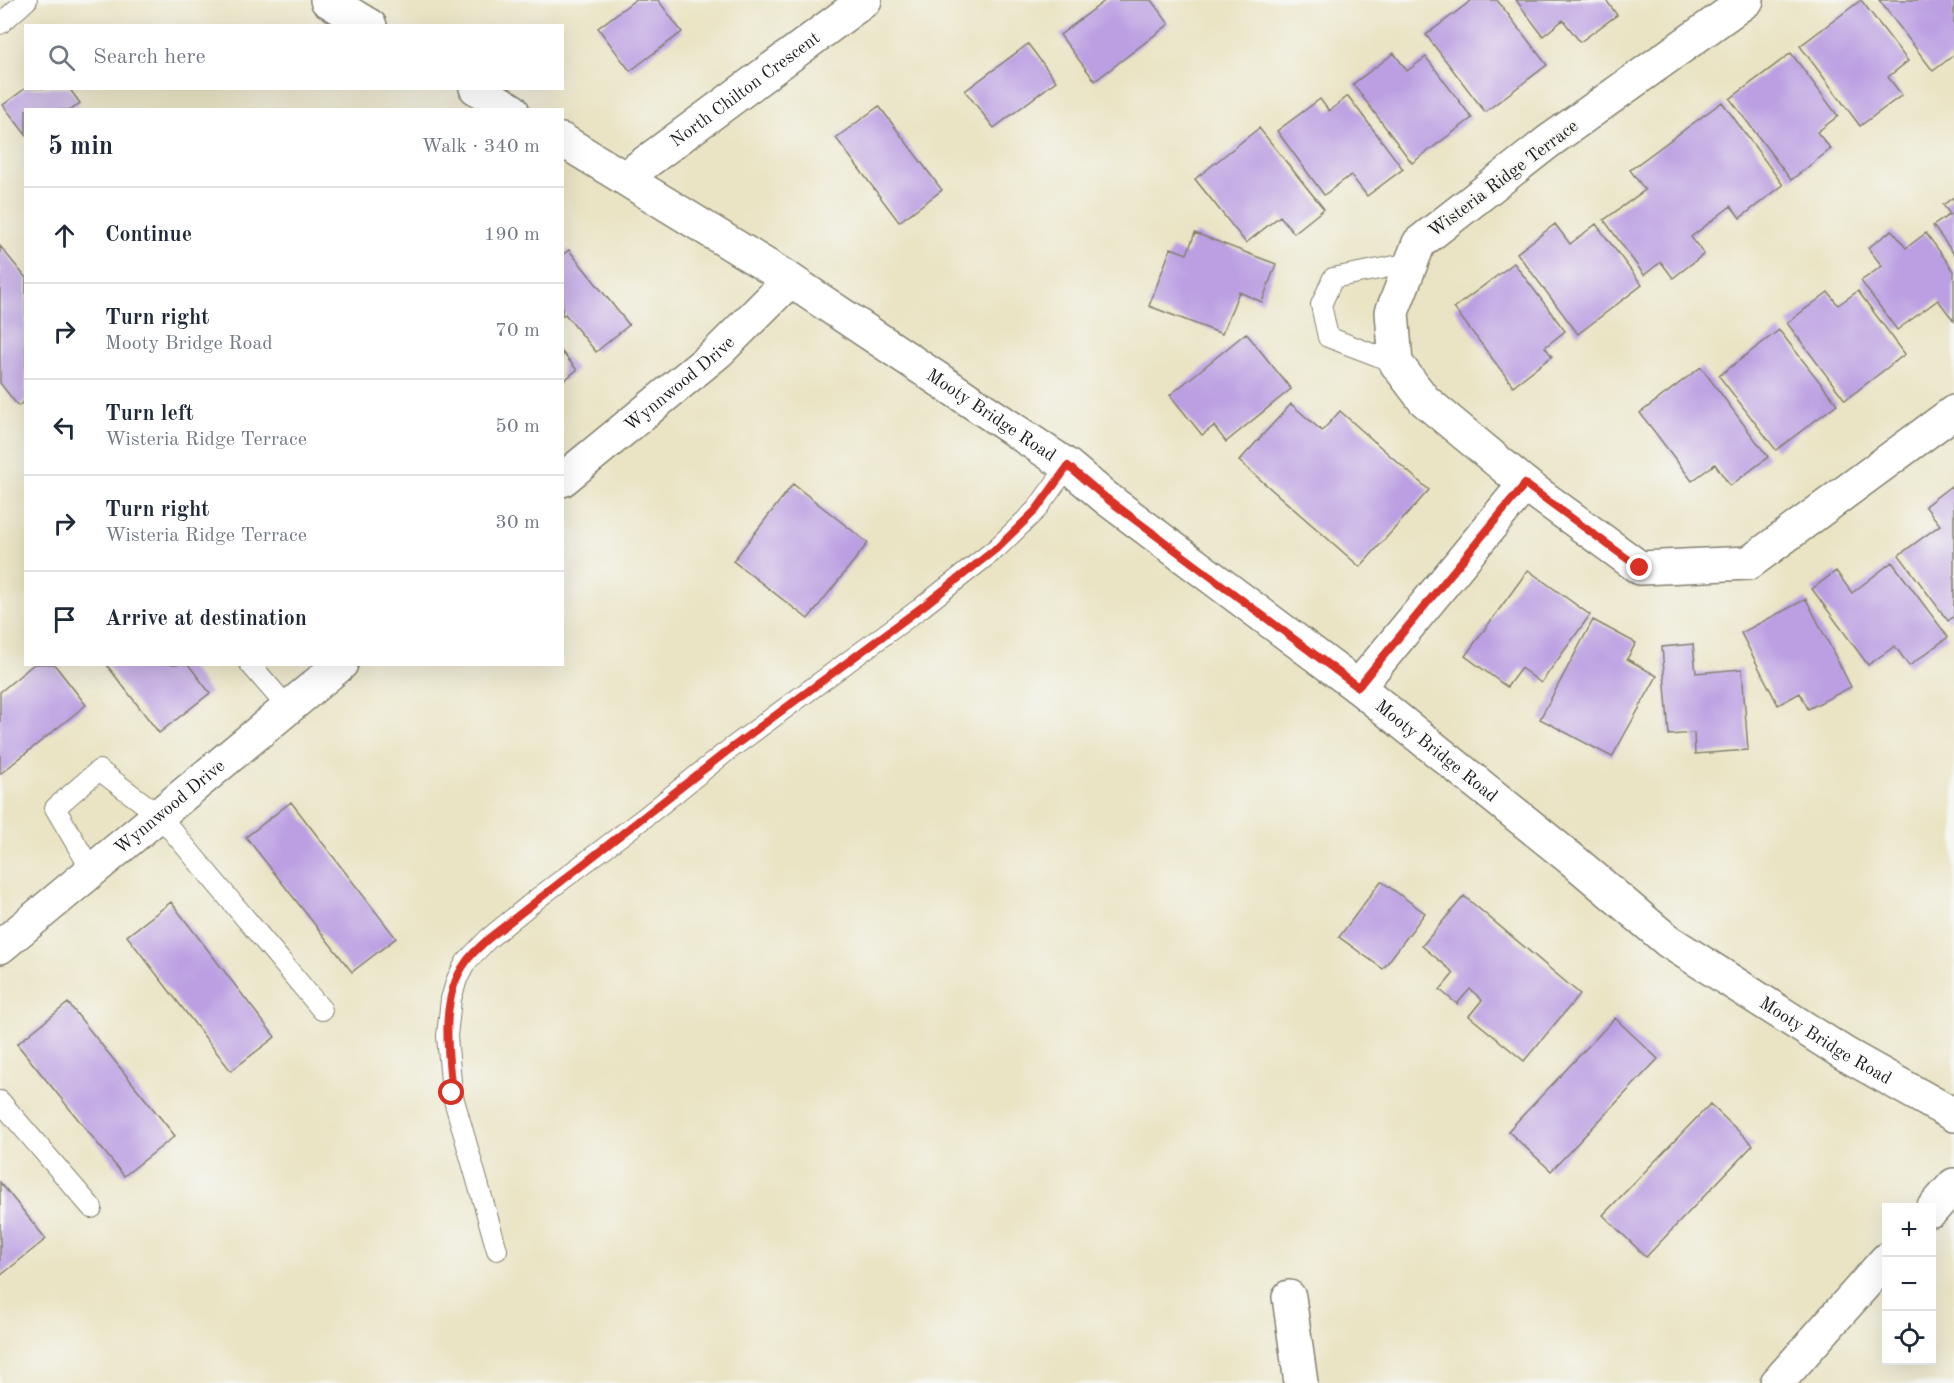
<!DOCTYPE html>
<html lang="en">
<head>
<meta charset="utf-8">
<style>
	:root { --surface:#fff; --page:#f2f2f3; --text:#1f2937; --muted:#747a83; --line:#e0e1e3 }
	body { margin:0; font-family:"Old Standard TT",serif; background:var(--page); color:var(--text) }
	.controls { position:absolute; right:18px; bottom:18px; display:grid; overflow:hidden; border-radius:0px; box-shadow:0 6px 24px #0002 }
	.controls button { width:54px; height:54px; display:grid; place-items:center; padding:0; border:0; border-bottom:2px solid var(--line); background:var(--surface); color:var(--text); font:30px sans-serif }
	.stop { position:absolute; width:18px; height:18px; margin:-14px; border:4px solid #d93025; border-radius:50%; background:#fff }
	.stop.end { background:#d93025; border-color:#fff; box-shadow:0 2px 6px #0008 }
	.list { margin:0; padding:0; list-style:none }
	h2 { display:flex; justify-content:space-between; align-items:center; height:78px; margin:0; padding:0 24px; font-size:26px }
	h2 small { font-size:20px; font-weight:400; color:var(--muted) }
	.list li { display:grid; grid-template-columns:39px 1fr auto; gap:18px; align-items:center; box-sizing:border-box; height:96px; padding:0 24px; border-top:2px solid var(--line) }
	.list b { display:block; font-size:22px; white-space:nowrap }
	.list p { margin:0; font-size:20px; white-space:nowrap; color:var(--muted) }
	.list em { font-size:20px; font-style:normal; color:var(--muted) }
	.icon { flex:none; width:33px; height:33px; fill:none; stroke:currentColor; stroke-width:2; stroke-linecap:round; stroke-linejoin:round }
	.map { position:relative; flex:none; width:1954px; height:1383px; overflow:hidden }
	.search { position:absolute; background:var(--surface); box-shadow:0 6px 24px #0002; left:24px; top:24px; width:540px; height:66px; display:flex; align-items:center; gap:15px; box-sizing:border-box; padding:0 21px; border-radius:0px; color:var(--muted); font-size:22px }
	.panel { position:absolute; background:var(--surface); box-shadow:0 6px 24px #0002; left:24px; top:108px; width:540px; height:558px; border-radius:0px }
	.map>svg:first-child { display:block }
	.building { fill:#bb9fe2 }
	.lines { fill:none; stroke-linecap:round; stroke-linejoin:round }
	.lane-casing { stroke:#838070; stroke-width:22 }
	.street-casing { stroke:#838070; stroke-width:36 }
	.secondary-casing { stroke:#838070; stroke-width:36 }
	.lane { stroke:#fff; stroke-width:20 }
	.street { stroke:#fff; stroke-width:33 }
	.secondary { stroke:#fff; stroke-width:33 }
	.route { stroke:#d93025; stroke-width:8 }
	.labels { text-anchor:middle; stroke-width:4.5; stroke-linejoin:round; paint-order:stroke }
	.street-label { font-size:18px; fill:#1c1c1c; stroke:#f6f6f2 }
</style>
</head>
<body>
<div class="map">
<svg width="1954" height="1383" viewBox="0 0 1954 1383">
	<rect width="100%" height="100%" fill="#f6f6f2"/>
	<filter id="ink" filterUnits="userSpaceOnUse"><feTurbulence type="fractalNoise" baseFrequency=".0167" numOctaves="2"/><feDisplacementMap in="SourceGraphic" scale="12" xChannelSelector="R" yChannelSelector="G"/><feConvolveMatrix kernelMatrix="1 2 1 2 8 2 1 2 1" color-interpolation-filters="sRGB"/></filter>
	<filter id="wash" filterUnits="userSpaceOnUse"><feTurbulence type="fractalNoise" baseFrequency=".008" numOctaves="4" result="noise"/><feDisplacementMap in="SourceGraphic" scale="24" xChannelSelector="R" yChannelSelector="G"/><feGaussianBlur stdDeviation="1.35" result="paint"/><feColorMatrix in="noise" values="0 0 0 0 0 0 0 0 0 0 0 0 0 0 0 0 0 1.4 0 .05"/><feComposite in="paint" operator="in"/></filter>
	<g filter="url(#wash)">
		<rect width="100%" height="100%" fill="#eae4c4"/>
		<g id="blocks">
			<path class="building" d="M635,0h23l24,32 -52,39 -32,-43z
				M1106,0h45l18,24 -74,57 -35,-46z
				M1472,0h25l50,65 -62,47 -59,-77z
				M1516,0h90l11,15 -37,27 -17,-22 -20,16z
				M1861,0l47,61 -20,16 14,18 -42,31 -60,-80z
				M1879,0h75v55l-21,16z
				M1028,44l28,37 -62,47 -29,-37z
				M1394,53l13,18 19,-14 46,61 -60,45 -59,-79z
				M1791,53l47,63 -21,16 14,17 -40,31 -61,-81z
				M26,88h43l11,15 -9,7h-45v25l-23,-30z
				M1348,96l55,73 -36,27 -16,-21 -27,20 -47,-64 43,-32 9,12z
				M1722,102l61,83 -43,33 -9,-12 -40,31 13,17 -31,24 -12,-16 -17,13 -40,-55 41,-30 -15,-20z
				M879,106l63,84 -43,32 -63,-84z
				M1259,128l65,81 -30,24 -14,-17 -34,27 -51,-64z
				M1954,197v57l-21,-28 17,-12 -7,-9z
				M1555,224l15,20 26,-20 46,61 -64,49 -61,-81z
				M1892,230l14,18 20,-15 28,38v50l-16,-21 -41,30 -36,-49 21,-15 -14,-18z
				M1195,233l81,31 -14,38 -23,-10 -17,42 -73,-28 22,-58 16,6z
				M0,246l26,32v122l-8,6 -18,-23z
				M569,250l60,75 -33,27 -31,-38 -3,2v-61z
				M1514,263l51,68 -20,16 7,9 -39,30 -59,-78z
				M1858,291l47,63 -60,46 -58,-77 41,-31 10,13z
				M1779,330l58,74 -61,46 -57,-74z
				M1246,333l45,56 -65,53 -12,-16 -12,9 -32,-40z
				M562,352l15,18 -15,12z
				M1701,367l67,90 -38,29 -15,-22 -23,17 -52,-68z
				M1291,404l31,27 18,-20 89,79 -69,77 -121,-106z
				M793,484l75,59 -60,76 -75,-58z
				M1951,486l3,4v126l-6,5 -49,-66 41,-30 -15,-19z
				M1892,562l56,75 -39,29 -14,-20 -27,19 -56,-76 24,-18 16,22z
				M1528,570l62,45 -49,68 -20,-15 -14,19 -42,-31z
				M1806,599l45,88 -43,22 -8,-16 -22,12 -37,-72z
				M1593,620l43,23 -9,16 30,17 -45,81 -72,-38z
				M1693,644l3,29 46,-4 6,81 -53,4 -1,-21 -25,2 -7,-88z
				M34,664h20l32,41 -86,69v-82z
				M106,664h82l22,29 -51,40z
				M291,802l105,136 -44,34 -106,-135z
				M1381,881l44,32 -42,56 -44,-32z
				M1464,896l116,98 -56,67 -55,-45 13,-16 -12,-11 -13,15 -17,-14 14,-17 -32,-27z
				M171,902l104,135 -44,34 -104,-135z
				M68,1003l107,133 -51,40 -107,-132z
				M1615,1018l43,41 -107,112 -43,-40z
				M1710,1104l43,41 -107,112 -43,-42z
				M0,1182l46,57 -46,37z"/>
		</g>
	</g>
	<g filter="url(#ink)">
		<use href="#blocks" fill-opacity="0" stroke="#838070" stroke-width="1.5"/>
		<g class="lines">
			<defs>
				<path id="lane" d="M0,24l27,-24
					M1396,363l-68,-26 -7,-32 12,-27 77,-15
					M250,664l38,44
					M92,871l-37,-63 44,-38 60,45 163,195
					M0,1101l92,107
					M497,1250l-45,-157 -5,-57 4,-37 6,-20 9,-17 22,-23 50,-41 106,-80 82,-66 196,-145 75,-59 39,-38 32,-44"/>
				<g id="street">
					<path d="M1747,0l-199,142 -129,101 -27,69 4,51 28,37 101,84 115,84 109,-5 205,-151"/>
					<path id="s1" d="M626,177l239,-177"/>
					<path id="s2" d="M562,480l156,-128 72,-72"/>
					<path d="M1358,687l167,-203"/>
					<path id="s3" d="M0,947l341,-283"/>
					<path d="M1932,1210l22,-25"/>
					<path d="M1289,1297l12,86"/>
					<path d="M1777,1383l109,-123"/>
				</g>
				<g id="secondary">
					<path d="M327,0l43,26"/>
					<path d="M476,88l36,22"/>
					<path id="s4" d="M562,140l228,140 278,186 38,32 252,189 217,175 93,79 177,113 109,61"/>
				</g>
			</defs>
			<use href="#lane" class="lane-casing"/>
			<use href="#street" class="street-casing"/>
			<use href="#secondary" class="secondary-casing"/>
			<use href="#lane" class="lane"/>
			<use href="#street" class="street"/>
			<use href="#secondary" class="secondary"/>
		</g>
	</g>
	<g class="lines" filter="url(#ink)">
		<path class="route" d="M452,1093c-4,-42 -13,-94 14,-131 6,-9 15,-16 22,-23l238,-187 196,-145 75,-59 39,-38 32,-44 38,32 252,189 167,-203 115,84"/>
	</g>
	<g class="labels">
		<g class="street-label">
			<text dy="6" stroke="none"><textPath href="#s1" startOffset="148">North Chilton Crescent</textPath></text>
			<text transform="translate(1503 178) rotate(-37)" y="6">Wisteria Ridge Terrace</text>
			<text dy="6" stroke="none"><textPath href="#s2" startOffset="152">Wynnwood Drive</textPath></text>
			<text dy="6" stroke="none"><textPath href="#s4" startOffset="510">Mooty Bridge Road</textPath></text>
			<text dy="6" stroke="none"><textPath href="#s4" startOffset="1068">Mooty Bridge Road</textPath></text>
			<text dy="6" stroke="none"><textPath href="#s3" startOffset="220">Wynnwood Drive</textPath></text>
			<text dy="6" stroke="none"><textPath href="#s4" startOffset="1554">Mooty Bridge Road</textPath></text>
		</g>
	</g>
</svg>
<div class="controls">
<button>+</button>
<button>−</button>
<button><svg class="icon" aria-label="locate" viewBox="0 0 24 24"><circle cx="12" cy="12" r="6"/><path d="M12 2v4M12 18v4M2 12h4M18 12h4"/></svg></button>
</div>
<div class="stop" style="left:452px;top:1093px"></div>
<div class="stop end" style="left:1640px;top:568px"></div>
<div class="search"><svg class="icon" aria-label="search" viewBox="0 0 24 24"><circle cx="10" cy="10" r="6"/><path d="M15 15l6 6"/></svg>Search here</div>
<section class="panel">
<h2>5 min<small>Walk · 340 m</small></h2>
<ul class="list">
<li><svg class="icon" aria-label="ahead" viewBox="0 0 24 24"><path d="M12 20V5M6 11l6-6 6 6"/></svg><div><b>Continue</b></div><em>190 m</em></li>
<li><svg class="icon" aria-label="right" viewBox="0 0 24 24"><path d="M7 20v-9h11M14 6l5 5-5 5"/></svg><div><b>Turn right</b><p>Mooty Bridge Road</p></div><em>70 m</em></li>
<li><svg class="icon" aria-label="left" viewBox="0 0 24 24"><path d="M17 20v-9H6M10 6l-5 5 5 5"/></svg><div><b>Turn left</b><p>Wisteria Ridge Terrace</p></div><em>50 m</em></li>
<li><svg class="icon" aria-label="right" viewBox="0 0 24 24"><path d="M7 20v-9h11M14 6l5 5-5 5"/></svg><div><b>Turn right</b><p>Wisteria Ridge Terrace</p></div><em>30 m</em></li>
<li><svg class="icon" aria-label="arrive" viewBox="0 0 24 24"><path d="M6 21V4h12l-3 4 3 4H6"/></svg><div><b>Arrive at destination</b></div></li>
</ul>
</section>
</div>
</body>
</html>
